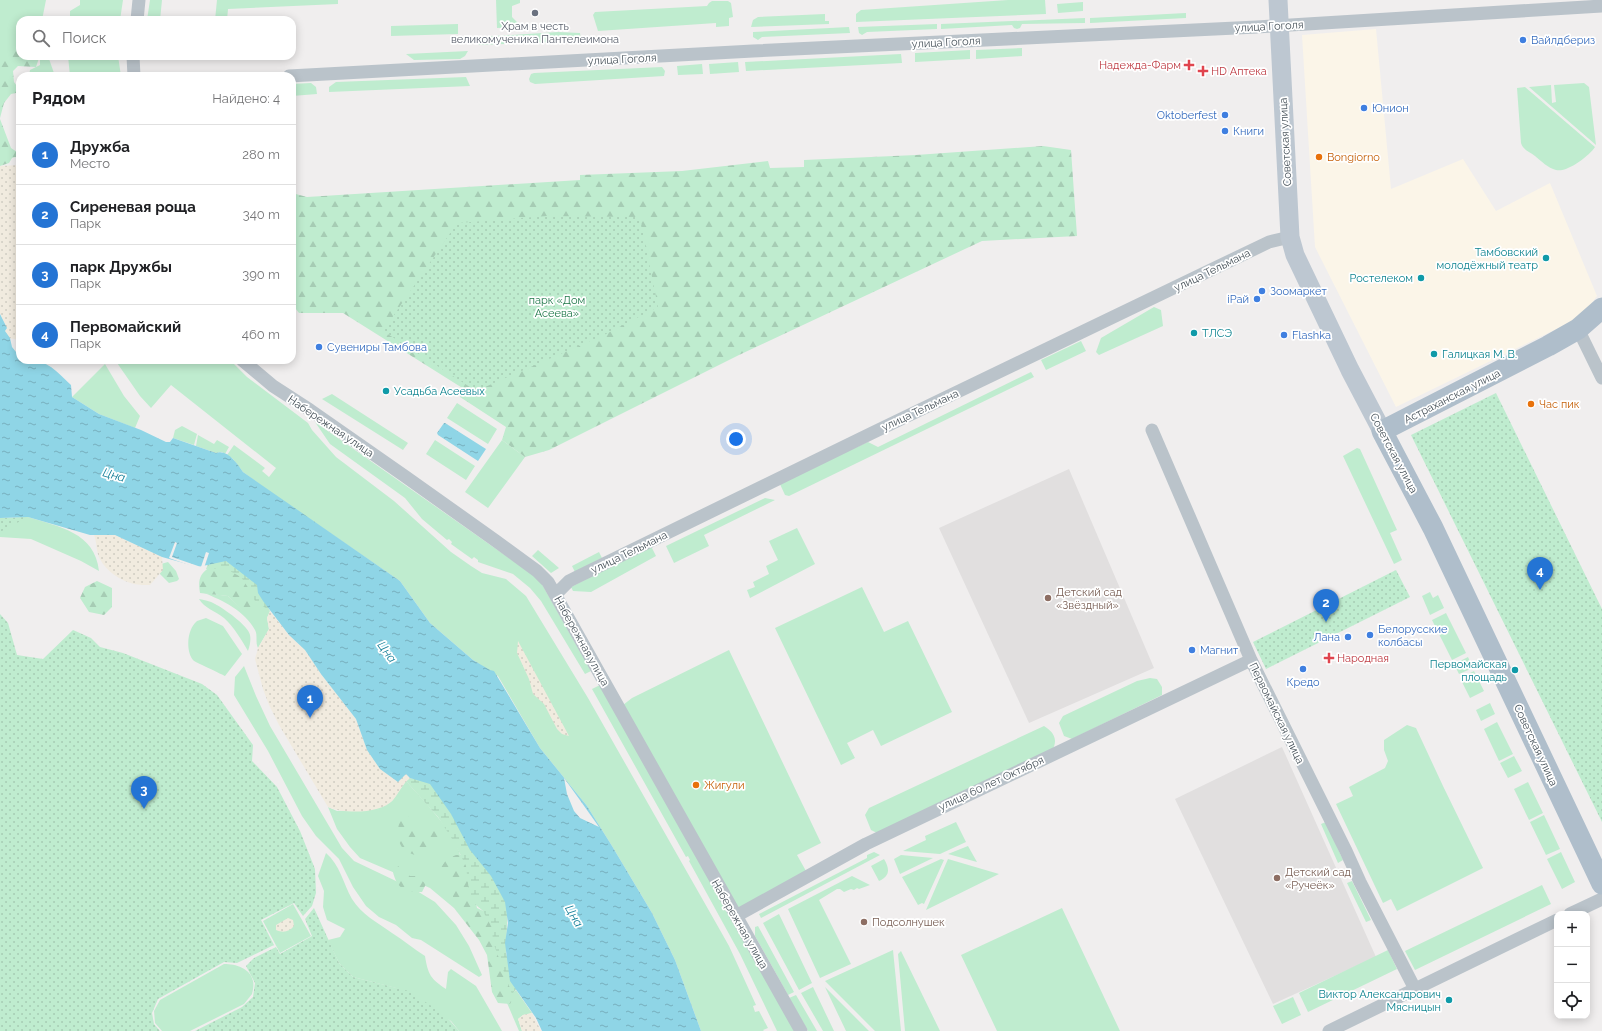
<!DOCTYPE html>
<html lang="ru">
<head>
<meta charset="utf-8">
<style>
	:root { --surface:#fff; --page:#f6f6f6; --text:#202124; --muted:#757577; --line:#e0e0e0; --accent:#2474d4 }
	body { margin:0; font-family:Raleway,sans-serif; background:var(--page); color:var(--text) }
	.controls { position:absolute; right:12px; bottom:12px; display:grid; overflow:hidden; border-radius:8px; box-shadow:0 2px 10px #0003 }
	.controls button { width:36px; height:36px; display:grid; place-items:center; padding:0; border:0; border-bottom:1px solid var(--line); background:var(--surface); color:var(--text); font:20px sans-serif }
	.you { position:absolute; left:736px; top:439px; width:14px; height:14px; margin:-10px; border:3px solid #fff; border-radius:50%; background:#1a73e8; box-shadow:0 0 0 6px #1a73e833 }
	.badge { display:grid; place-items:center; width:26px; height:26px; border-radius:50%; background:var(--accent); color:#fff; font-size:13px; font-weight:700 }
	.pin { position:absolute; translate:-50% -33px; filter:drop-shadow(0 1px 2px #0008) }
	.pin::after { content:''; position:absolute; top:21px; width:14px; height:12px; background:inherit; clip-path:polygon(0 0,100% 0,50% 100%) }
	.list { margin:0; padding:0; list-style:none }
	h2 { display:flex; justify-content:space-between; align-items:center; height:52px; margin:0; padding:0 16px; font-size:17px }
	h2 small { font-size:13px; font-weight:400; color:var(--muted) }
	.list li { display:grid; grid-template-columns:26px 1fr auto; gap:12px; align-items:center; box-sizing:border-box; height:60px; padding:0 16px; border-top:1px solid var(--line) }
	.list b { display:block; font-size:15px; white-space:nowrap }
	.list p { margin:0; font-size:13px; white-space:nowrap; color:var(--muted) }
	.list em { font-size:13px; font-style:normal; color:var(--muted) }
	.icon { flex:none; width:22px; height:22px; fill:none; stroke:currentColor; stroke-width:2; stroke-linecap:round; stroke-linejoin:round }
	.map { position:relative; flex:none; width:1602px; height:1031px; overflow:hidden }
	.search { position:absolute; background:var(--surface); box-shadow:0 2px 10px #0003; left:16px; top:16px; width:280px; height:44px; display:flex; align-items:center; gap:10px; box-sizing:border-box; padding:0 14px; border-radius:12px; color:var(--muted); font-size:15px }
	.panel { position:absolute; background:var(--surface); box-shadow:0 2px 10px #0003; left:16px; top:72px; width:280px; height:292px; border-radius:12px }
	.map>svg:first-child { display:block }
	.commercial { fill:#fbf5e8 }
	.education { fill:#e1dfdf }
	.grass { fill:#bfeccf }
	.forest { fill:url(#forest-firs) }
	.wetland { fill:url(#wetland-marsh) }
	.sand { fill:url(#sand-dots) }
	.park { fill:url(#park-dots) }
	.water { fill:url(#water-ripples) }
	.pier { fill:#f0eeee }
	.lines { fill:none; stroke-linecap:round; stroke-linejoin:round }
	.street { stroke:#bac3ca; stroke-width:13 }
	.secondary { stroke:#bdc7d1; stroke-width:19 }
	.primary { stroke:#afbecb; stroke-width:21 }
	.worship-dot { fill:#6b7280; stroke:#fff; stroke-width:1.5 }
	.shop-dot { fill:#3f7fe0; stroke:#fff; stroke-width:1.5 }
	.health-dot { fill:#e0444e; stroke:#fff; stroke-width:1.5 }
	.food-dot { fill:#e8710a; stroke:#fff; stroke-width:1.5 }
	.culture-dot { fill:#0f9aa8; stroke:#fff; stroke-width:1.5 }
	.education-dot { fill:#8d6e63; stroke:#fff; stroke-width:1.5 }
	.labels { text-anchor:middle; stroke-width:3.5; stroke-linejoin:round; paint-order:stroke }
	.worship-label { font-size:11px; fill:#5b616d; stroke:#fff }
	.street-label { font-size:11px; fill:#47525a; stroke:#fff }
	.shop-label { font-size:11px; fill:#366cbe; stroke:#fff; text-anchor:start }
	.health-label { font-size:11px; fill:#be3a42; stroke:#fff; text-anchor:start }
	.food-label { font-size:11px; fill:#c56008; stroke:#fff; text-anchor:start }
	.culture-label { font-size:11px; fill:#0d838f; stroke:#fff; text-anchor:end }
	.park-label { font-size:11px; fill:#1d7748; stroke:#fff }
	.education-label { font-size:11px; fill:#785e54; stroke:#fff; text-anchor:start }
	.water-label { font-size:12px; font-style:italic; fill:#157f98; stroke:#fff }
</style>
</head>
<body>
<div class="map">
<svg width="1602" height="1031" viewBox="0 0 1602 1031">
	<defs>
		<pattern id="forest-firs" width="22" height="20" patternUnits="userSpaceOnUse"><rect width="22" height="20" fill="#bfeccf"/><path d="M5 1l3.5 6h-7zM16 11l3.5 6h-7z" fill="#a6ccb4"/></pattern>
		<pattern id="wetland-marsh" width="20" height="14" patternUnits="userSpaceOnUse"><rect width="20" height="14" fill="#bfeccf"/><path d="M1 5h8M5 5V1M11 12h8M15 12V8" fill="none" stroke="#a6ccb4"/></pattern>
		<pattern id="sand-dots" width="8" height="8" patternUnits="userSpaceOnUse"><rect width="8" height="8" fill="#f1ebdf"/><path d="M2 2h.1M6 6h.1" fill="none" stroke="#d0ccc2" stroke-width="1.8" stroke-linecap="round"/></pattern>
		<pattern id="park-dots" width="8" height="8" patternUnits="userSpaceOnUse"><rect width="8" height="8" fill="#bfeccf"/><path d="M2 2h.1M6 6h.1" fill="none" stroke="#a6ccb4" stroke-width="1.8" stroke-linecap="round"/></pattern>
		<pattern id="water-ripples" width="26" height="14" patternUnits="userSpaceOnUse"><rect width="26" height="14" fill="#8fd5e6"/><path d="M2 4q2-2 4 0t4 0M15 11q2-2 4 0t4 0" fill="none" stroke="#77afbd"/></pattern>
	</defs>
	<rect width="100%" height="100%" fill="#f0eeee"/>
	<path class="commercial" d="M1376,29l15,160 72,-30 33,52 54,-28 47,113 -16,21 -185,90 -81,-160 -13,-212z"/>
	<path class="education" d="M1069,469l85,199 -125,55 -90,-195z
		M1282,747l94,210 -103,47 -98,-205z"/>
	<path class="grass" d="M0,0h46l-4,20h-22v32l-20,1z
		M80,0h43l-3,20h-50v-9l10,-6z
		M150,0h12l-2,20h-13z
		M217,0h121v4l-110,5 -1,11h-12z
		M496,0h24v3l-8,3v11l6,6h4l1,4 -26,1z
		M1008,0h37l1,14 -190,8v-8l5,-4z
		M712,1h16l3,2 2,14 -4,1v8l-13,1v-4l-118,8 -5,-16 2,-3 112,-6 2,-3z
		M1083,2v9l-25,2 -1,-9z
		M1186,13v5l-96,5v-5z
		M825,14v7h4v3l-78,3 2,-7 5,-3z
		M1085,18v5l-63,1 -2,4 -3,1 -3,-1 -2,-3 -71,4v-5z
		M458,24v10l-67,2v-10z
		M937,24v5l-70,3 -5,3 -3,-2 -1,-6z
		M849,27l1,6 -88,4 -4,3 -5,-3v-5z
		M558,32l22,1 1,8 -102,4 -1,-6 1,-2z
		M1022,48v8l-46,3v-9z
		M970,50v9l-55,3v-9z
		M468,51l-3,5 -5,3 -46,1 -8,-6z
		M901,54l1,9 -156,8 -1,-9z
		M40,56h8l7,20h-26l1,-6 10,-5z
		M68,56h50l3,20h-51z
		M738,62l1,10 -29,2 -1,-10z
		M702,64l1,10 -25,1 -1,-9z
		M662,67l3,4 -1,5 -129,8 -5,-2 -1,-3 2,-5 3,-1z
		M466,77l4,9 -141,6v-5l7,-5z
		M311,83l5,4 1,7 -25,2v-12z
		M1584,83l5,4 7,58 -67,-58 22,-2 1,18 4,-1 -2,-17z
		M1525,87l70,60c-6,9 -28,26 -39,23 -8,-2 -15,-9 -21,-14 -5,-4 -12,-6 -14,-13l-4,-55z
		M1154,307l7,3 2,16 -64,29 -3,-3 5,-14z
		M1081,341l5,10 -40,19 -5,-10z
		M115,360h115l17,17 61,46 4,7 24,27 58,44 57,51 20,14 11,7 24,6 20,17 62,102 128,225 13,23 27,59 -3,1 2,6 4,-1 9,17 -5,2 1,1h-63l-26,-71 -23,-47 -40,-67 -25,-40 -47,-58 -42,-72 -25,-16 -43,-37 -30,-42 -134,-92 -23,-17 -10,-13 -6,-4 7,-10 31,23 -3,3 7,6 7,-9 -105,-83 -20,23 -11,-12z
		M105,364l19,32 16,20 -5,12 -36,-14 -27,-17z
		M1031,372l3,5 -245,119 -4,-1 -6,-13 89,-40 10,5z
		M332,394l76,49 -5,7 -81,-51z
		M457,403l40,26 -9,15 -41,-26z
		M315,422l224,157 52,92 -6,3 -44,-73 -11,-13 -17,-14 -35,-12v-2l-4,-3 -2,2 -21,-15 1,-2 -3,-3 -2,1 -25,-21 -17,-21 -75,-54z
		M182,426l15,8 -3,11 -21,-7 2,-8z
		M198,435l16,9 3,-4 12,7 -4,7 -3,-2 -6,1 -20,-7z
		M435,440l40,26 -9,14 -40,-26z
		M502,440l23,17 -37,51 -23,-16z
		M1357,448l3,1 37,81 -7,3 12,27 -8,4 -51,-108z
		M765,498l10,2 -71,35 5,11 -35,17 -8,-17z
		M28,517c31,10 67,15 71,54l-18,-10 -50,-22 -31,-2v-18z
		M797,528l18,36 -65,34 -3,-8 8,-3 -2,-5 16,-8 -3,-8 12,-6 -9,-19z
		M651,546l5,10 -65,36 -18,-1 -2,-4z
		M538,550l21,18 -8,5 -19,-17z
		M599,552l3,6 -27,14 -3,-6z
		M862,587l22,45 24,-11 44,91 -71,34 -8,-16 -26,13 8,15 -14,7 -66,-137z
		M1430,592l3,6 5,-3 6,13 -14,7 -8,-19z
		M204,593l24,3 19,19 7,-14 9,3 7,7 -3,7 2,11 -11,19c-3,-6 0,-13 -3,-18 -10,-19 -33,-30 -51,-37z
		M199,599c5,1 11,2 16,5 8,4 34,22 35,31 1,5 0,10 -2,16 -7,-12 -14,-24 -24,-33 -9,-7 -20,-10 -25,-19z
		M1446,613l20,40 -14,7 -20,-40z
		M206,618l17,8 19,28 -17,22c-2,-1 -29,-14 -31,-15 -9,-9 -7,-32 3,-40 3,-1 6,-2 9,-3z
		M729,650l92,193 -24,12 9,16 -69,39 -114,-205 9,-7z
		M1468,657l5,11 -14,6 -5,-10z
		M244,666l12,30 14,30 72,122 12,13 63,30 18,11 21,23 13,21 13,29 -3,2 -58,-37 -9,-2 -16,-13 -17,-8 -13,-11 -13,-19 -14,-28 -23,-23 -14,-20 -34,-65 -34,-56 1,-18z
		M1474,671l10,20 -14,7 -10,-20z
		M1150,678l7,1 5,8v8l-90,44 -8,-3 -5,-13 4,-7 74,-35z
		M600,685l195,346h-18l-37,-77 -51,-93 1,-1 -2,-4 -2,1 -94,-168z
		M1490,703l5,11 -14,7 -5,-11z
		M1497,722l16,32 -14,7 -15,-32z
		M1407,725l9,3 27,58 40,82 -86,43 -6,-12 -8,4 -47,-99 17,-8 -4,-9 36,-19 3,-7 -4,-11v-10z
		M1044,726c11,7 14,14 8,25l-173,83 -8,-4 -6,-15 4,-7z
		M1514,756l8,15 -14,7 -8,-15z
		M406,781c16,18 49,51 54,74 2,7 -5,43 -6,53l-24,-20 -70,-30 -10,-11 -13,-18 -9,-22 9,4 36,-2 11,-3 8,-5z
		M1528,782l15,31 -14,7 -15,-31z
		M1544,815l16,34 -14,6 -16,-33z
		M956,822l10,20 -26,12 -37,-3 23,-11 -1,-4z
		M1326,822l17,38 -5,3 -17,-39z
		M968,846l9,16 -29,-8z
		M874,852l6,3 -119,63 -2,-4 108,-56v-3z
		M1561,852l14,30 -13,7 -15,-30z
		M326,853c14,12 17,30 26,46 9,15 26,24 40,34 11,7 22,16 33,23 3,19 6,23 21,33l2,-17 3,-3 25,17 26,45h-43l-8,-10 -55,-33 -43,-11 -14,-14 -11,-23 12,-3 5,-8 -18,-9 -4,-13 1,-16 -6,-15z
		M901,855l32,3 -33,16 -6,-15z
		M884,859c6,10 6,17 -5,22l-8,-15z
		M941,859l3,1 -20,44 -2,-1 -4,2 -16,-28z
		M948,859l51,15 -73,36z
		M852,876l18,9 -11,4 -2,-1 -3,2 -3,-1 -7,3 -4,-3h-3l-18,11 32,64 -31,14 -32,-69z
		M1352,881l19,39 -5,2 -19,-39z
		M1542,885l9,19 -136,66 -10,-19z
		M293,904l18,32 -31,17 -17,-32z
		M1062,908l58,123h-123l-36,-76z
		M779,914l33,69 -13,7 -36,-67z
		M758,926l36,66 -6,3 -33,-59v-9z
		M893,950l8,81h-26l-50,-50z
		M1388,950l9,19 -89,43 -9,-19z
		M901,951l39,80h-35l-7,-77z
		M224,964c12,0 26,4 29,17 1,4 0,9 -1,13l-8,10 -54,27h-28l-7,-8 -1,-12 6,-11z
		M813,987l21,44h-11l-22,-38z
		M825,987l44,44h-23z
		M516,990l16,23 -9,2 -5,4 4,12h-3l-12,-28 5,-9z
		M796,995l21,36h-9l-19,-33z
		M1293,997l8,18 -19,9 -9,-18z"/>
	<path class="forest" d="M20,50v6h17l2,2 -3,9 -18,-1 -5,5 1,11 5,7 -3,4 -5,1 -7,9 -4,15v-67z
		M0,119l11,29 9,6v5l-5,-2 -3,1 -3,5 -9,3z
		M1043,146l28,4 6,86 -95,5 -243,114 -190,95 -24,7 -23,-17 4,-13 -46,-30 4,-8 -121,-76h-44l-7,-9v-111l15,4 273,-17v-5l102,-4 86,-10 2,7 34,-1v-7l112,-5z
		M168,562l8,9 3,8 -2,2 -8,2 -10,-10 2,-9z
		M210,567h14l18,9 11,14 3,10 -1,12 -8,4 -19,-20 -28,-3c-2,-12 -1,-19 10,-26z
		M97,581l15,7v19l-8,8 -15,-3 -9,-14 5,-11z
		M407,815l14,15 15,-4 5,8 -4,6 -18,16c-23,-5 -23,-19 -19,-39z
		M456,855h8l9,33 4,20 15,7 23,79 -5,10 -12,-1 -6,-11 -5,-37 -8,-15 -25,-32 -3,-32 -8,-4 -2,-5 6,-8z
		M398,866l12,10h7l9,8 -4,8c-20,0 -26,-5 -30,-24z"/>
	<path class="wetland" d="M225,560l31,22 14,29 -15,-10 -4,-9 -10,-15 -17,-9 -18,1 2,-5z
		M410,778l23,4 75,117 -2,54 13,33 -7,8 -19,-52 -1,-14 -9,-17 -13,-11 -4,-34 -12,-24 -16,-25 -32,-36z"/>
	<path class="sand" d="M20,165v175l-11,-2 -4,-7 2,-3 -7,-14v-148z
		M94,535h21l47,22 1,13 -13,15c-5,0 -11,0 -16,-1 -13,-3 -28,-13 -34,-25 -4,-7 -3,-17 -6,-24z
		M270,611l19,24 16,15 16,24 35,45 11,31 39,24 4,4c-8,6 -11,15 -17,22 -12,14 -49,14 -65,7l-49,-82 -10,-20 -6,-16 -8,-30 3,-11 11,-19 -2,-11z
		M518,641l51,95 -7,-2 -5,-5 -13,-25 -11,-10 -4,-15 -12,-26z
		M288,918l5,2 1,6c-5,6 -11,7 -18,4v-5z
		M532,1013l9,18h-19l-4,-12 5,-4z"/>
	<path class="park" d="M547,216l93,1 18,90 -52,27 -130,57 -93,-60 74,-108z
		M1496,393l106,216v213l-191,-387z
		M28,517l-28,15v-14z
		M1396,570l14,27 -144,72 -13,-27z
		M0,614l8,9 9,32 26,4 30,-29 18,8 9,9 23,6 79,31 15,11 36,50 -1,16 25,26 23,44 15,38 1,24 -4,13 -9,10 -9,-13 -33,17 13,25 -37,18 -13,-1 -66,37 -6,14 2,11 6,7h-160z
		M314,908l25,55 14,14 56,14 36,24 14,16h-264l47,-24 11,-10 2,-14 -9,-17 8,-8 22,-11 4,7 32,-18 -7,-17z"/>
	<path class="water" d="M0,314l7,14 -2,3 5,7 2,9 8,10v3c28,0 32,7 51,25l1,12 27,17 42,16 25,12h4l3,-4 43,15c12,-4 21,11 27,19l157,109 30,42 43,37 17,10 4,1 46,77 47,58 25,40 40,67 23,47 26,71h-159l-6,-13 -26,-37 -5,-38 3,-20 -3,-21 -14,-26 -21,-26 -19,-36 -21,-30 -20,-6 -4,-4 -8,8 -18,-13 -13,-19 -11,-31 -35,-45 -16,-24 -16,-15 -26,-34 -5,-8 -1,-8 -31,-24 -28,6 -36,-10 -47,-22h-25l-62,-18 -28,1z
		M444,423h1l41,26 -8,12 -40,-26 -1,-2z"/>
	<path class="pier" d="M175,542l2,1 -5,14 29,10 5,-15 3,1 -5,15 -4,1 -31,-11z
		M564,778l18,25 17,24 -19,-9 -6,-7 -7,-17z"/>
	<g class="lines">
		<path class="street" d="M137,20l2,-20
			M133,56l1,20
			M289,76l464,-25 504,-24 345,-21
			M1578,329l24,49
			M242,360l31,26 37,24 96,67 90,64 41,30 11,11 253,449
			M1152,430l99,230 95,191 14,31 55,107
			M556,594l13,-13 8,-4 295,-144 397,-191 21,-5
			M1570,914l32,-15
			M736,916l130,-72 385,-184
			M1329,1031l228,-111"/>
		<path class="secondary" d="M1278,0l12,237 5,18 55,115 32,61"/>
		<path class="primary" d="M1602,308l-24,21 -30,17 -166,85 51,97 169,356"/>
	</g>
	<circle class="worship-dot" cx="535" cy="13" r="4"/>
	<g class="shop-dot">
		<circle cx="1523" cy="40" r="4"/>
		<circle cx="1364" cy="108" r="4"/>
		<circle cx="1225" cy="115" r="4"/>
		<circle cx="1225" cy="131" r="4"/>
		<circle cx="1262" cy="291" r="4"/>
		<circle cx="1257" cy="299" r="4"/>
		<circle cx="1284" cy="335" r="4"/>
		<circle cx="319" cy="347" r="4"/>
		<circle cx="1370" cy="635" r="4"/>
		<circle cx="1348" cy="637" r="4"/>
		<circle cx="1192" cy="650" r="4"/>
		<circle cx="1303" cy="669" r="4"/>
	</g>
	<g class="health-dot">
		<path d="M1187 59h4v4h4v4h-4v4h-4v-4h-4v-4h4z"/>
		<path d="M1201 65h4v4h4v4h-4v4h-4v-4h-4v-4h4z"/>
		<path d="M1327 652h4v4h4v4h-4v4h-4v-4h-4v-4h4z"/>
	</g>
	<g class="food-dot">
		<circle cx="1319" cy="157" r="4"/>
		<circle cx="1531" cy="404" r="4"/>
		<circle cx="696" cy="785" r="4"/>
	</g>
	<g class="culture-dot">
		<circle cx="1546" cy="258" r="4"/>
		<circle cx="1421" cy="278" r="4"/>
		<circle cx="1194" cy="333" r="4"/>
		<circle cx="1434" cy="354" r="4"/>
		<circle cx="386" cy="391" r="4"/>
		<circle cx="1515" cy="670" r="4"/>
		<circle cx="1449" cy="1000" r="4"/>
	</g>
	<g class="education-dot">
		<circle cx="1048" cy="598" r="4"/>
		<circle cx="1277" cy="878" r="4"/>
		<circle cx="864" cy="922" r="4"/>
	</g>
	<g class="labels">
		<g class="worship-label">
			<text x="535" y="30">Храм в честь<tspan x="535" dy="13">великомученика Пантелеимона</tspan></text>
		</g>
		<g class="street-label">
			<text transform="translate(1269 26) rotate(-3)" y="4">улица Гоголя</text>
			<text transform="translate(946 42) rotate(-3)" y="4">улица Гоголя</text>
			<text transform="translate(622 59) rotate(-3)" y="4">улица Гоголя</text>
			<text transform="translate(1285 142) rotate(-93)" y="4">Советская улица</text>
			<text transform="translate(1212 270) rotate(-26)" y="4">улица Тельмана</text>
			<text transform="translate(1452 396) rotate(-27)" y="4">Астраханская улица</text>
			<text transform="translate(920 410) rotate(-25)" y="4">улица Тельмана</text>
			<text transform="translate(331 426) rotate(34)" y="4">Набережная улица</text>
			<text transform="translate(1394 453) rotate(62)" y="4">Советская улица</text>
			<text transform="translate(629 552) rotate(-26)" y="4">улица Тельмана</text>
			<text transform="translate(582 641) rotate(61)" y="4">Набережная улица</text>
			<text transform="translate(1277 713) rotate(64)" y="4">Первомайская улица</text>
			<text transform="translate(1536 745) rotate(65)" y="4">Советская улица</text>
			<text transform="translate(991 783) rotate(-25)" y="4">улица 60 лет Октября</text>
			<text transform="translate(740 924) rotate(60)" y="4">Набережная улица</text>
		</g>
		<g class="shop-label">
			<text x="1531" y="44">Вайлдбериз</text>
			<text x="1372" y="112">Юнион</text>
			<text x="1217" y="119" text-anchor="end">Oktoberfest</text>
			<text x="1233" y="135">Книги</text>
			<text x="1270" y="295">Зоомаркет</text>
			<text x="1249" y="303" text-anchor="end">iРай</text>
			<text x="1292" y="339">Flashka</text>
			<text x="327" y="351">Сувениры Тамбова</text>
			<text x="1378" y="633">Белорусские<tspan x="1378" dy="13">колбасы</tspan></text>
			<text x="1340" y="641" text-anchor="end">Лана</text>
			<text x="1200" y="654">Магнит</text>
			<text x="1303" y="686" text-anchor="middle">Кредо</text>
		</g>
		<g class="health-label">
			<text x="1181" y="69" text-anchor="end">Надежда-Фарм</text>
			<text x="1211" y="75">HD Аптека</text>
			<text x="1337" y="662">Народная</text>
		</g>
		<g class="food-label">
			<text x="1327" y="161">Bongiorno</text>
			<text x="1539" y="408">Час пик</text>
			<text x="704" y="789">Жигули</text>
		</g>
		<g class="culture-label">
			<text x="1538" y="256">Тамбовский<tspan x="1538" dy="13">молодёжный театр</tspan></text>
			<text x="1413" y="282">Ростелеком</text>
			<text x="1202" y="337" text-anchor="start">ТЛСЭ</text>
			<text x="1442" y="358" text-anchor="start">Галицкая М. В.</text>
			<text x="394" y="395" text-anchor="start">Усадьба Асеевых</text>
			<text x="1507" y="668">Первомайская<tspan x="1507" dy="13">площадь</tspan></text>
			<text x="1441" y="998">Виктор Александрович<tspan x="1441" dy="13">Мясницын</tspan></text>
		</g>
		<g class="park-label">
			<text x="557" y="304">парк «Дом<tspan x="557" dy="13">Асеева»</tspan></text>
		</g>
		<g class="education-label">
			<text x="1056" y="596">Детский сад<tspan x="1056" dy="13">«Звёздный»</tspan></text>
			<text x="1285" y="876">Детский сад<tspan x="1285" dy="13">«Ручеёк»</tspan></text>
			<text x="872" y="926">Подсолнушек</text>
		</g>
		<g class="water-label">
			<text transform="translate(114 475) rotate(15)" y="4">Цна</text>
			<text transform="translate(387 652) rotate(54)" y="4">Цна</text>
			<text transform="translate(574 916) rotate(60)" y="4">Цна</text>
		</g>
	</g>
</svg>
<div class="controls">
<button>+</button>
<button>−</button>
<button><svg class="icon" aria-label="locate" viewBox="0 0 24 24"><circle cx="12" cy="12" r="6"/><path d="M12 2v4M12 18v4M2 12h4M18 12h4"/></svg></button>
</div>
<div class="you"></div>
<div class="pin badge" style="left:310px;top:718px">1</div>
<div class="pin badge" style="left:1326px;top:622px">2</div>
<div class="pin badge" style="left:144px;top:809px">3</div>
<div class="pin badge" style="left:1540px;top:590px">4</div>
<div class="search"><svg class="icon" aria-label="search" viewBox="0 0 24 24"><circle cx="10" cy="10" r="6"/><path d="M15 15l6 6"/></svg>Поиск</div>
<section class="panel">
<h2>Рядом<small>Найдено: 4</small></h2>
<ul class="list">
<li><span class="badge">1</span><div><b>Дружба</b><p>Место</p></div><em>280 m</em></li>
<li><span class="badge">2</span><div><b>Сиреневая роща</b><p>Парк</p></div><em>340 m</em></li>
<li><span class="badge">3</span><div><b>парк Дружбы</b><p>Парк</p></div><em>390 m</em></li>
<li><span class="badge">4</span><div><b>Первомайский</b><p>Парк</p></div><em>460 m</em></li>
</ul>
</section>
</div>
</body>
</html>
